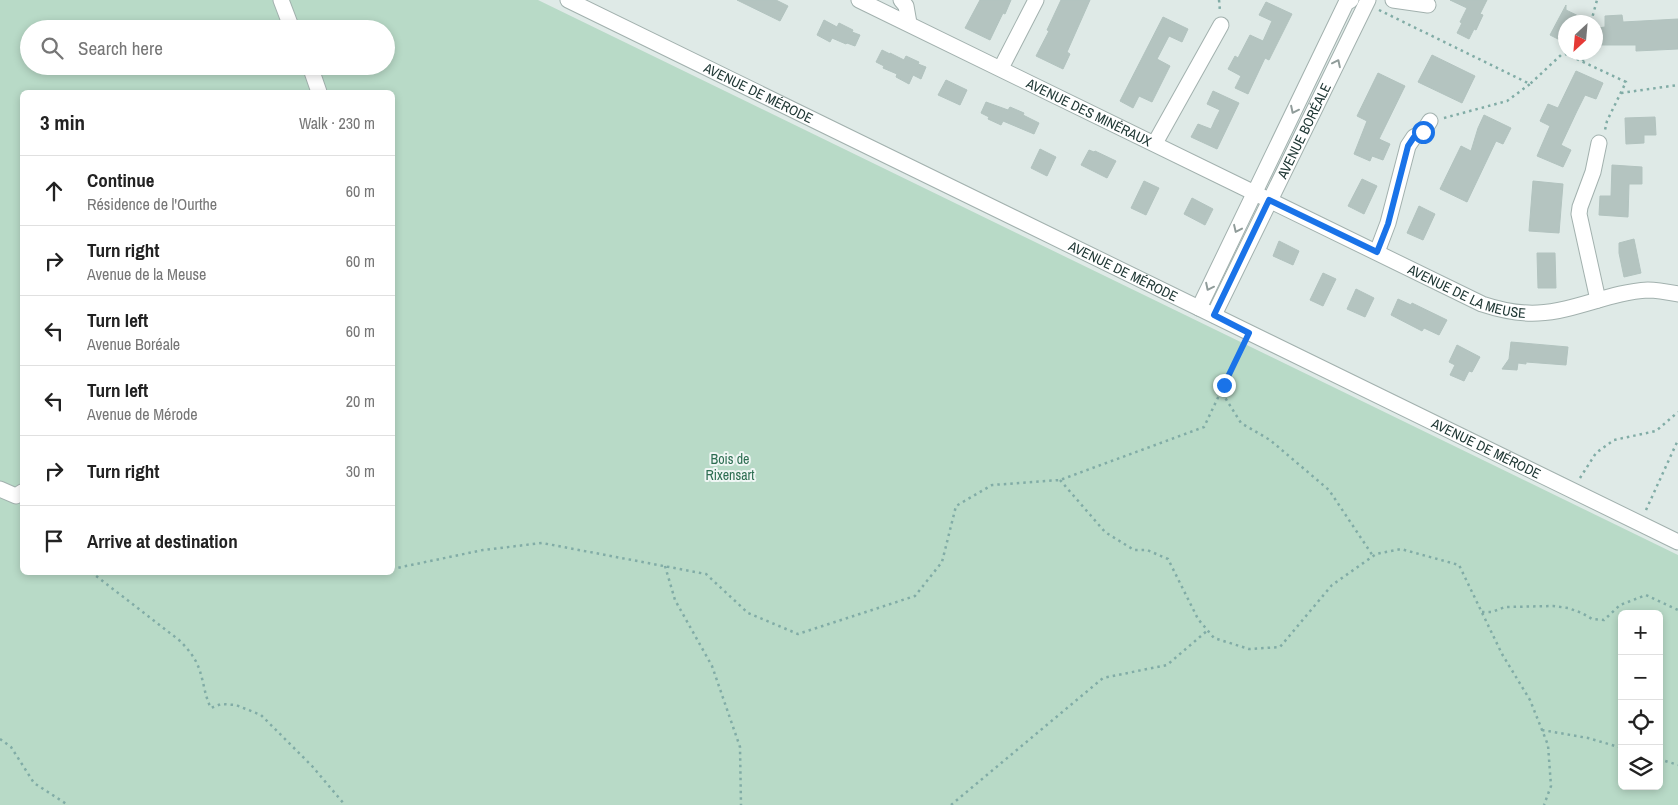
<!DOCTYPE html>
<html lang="en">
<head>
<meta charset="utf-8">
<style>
	:root { --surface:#fff; --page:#f6f6f6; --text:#222; --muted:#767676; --line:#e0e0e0 }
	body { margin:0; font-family:"Archivo Narrow",sans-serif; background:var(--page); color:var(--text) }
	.controls { position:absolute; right:15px; bottom:15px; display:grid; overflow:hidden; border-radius:8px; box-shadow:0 2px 8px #0003 }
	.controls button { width:45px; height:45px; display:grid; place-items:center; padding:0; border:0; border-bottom:1px solid var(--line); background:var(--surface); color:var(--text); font:25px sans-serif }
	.compass { position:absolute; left:1558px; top:15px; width:45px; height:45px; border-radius:50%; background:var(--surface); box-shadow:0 2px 8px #0003; rotate:206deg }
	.stop { position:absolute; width:15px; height:15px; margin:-11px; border:4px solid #1a73e8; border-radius:50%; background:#fff }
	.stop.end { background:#1a73e8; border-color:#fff; box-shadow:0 1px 5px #0008 }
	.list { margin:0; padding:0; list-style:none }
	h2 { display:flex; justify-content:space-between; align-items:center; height:65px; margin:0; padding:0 20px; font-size:21px }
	h2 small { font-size:16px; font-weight:400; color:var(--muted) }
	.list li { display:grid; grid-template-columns:32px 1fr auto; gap:15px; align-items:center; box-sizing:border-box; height:70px; padding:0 20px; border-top:1px solid var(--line) }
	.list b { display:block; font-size:19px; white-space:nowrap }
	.list p { margin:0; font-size:16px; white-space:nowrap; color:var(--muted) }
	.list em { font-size:16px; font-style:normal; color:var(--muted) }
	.icon { flex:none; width:28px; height:28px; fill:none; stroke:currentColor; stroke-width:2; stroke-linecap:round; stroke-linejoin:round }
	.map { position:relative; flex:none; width:1678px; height:805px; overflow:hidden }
	.search { position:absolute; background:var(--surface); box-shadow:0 2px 8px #0003; left:20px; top:20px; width:375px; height:55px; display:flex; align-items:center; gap:12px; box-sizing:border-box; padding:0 18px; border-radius:28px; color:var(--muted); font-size:19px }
	.panel { position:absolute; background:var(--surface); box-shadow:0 2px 8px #0003; left:20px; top:90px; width:375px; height:485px; border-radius:8px }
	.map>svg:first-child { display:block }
	.green { fill:#b8dac7; fill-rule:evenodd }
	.building { fill:#b4c4c0; stroke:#b2c3bf }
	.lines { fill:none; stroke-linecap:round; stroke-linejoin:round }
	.minor-casing { stroke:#a2b1ae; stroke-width:17 }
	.path { stroke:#81aca6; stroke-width:2.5; stroke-dasharray:2.5 4; stroke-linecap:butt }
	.minor { stroke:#fff; stroke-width:15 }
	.oneway { stroke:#909c9a }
	.route { stroke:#1a73e8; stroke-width:6 }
	.labels { text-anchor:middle; stroke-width:4; stroke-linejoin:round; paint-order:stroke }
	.street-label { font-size:14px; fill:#213936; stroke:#eff6f4 }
	.park-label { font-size:14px; fill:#2d6d51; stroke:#eff6f4 }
</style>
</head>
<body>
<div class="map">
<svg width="1678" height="805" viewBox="0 0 1678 805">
	<rect width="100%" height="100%" fill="#dfeae7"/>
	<path class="green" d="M0,0h538l1140,555v250h-1678zM29,29h357v37h-357zM22,92h370v480h-370zM1622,614h37v172h-37z"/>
	<path class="building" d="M737,0h39l12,6 -8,15z
		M980,0h31l-6,14 -2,-1 -13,27 -25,-12z
		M1061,0h29l-23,52 3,2 -7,15 -27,-13 13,-25 -2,-1z
		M1450,0h37l-7,14 3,1 -7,15 -2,-1 -5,10 -12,-6 5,-10 -2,-1 7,-14z
		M1266,2l26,12 -23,46 -4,-2 -17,36 -13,-6 6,-12 -13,-7 7,-13 3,2 12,-23 13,6 9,-20 -13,-6z
		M1566,5v5l25,12h-25v21l-16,-8z
		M1622,15l1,7 55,-3v30l-42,2v-6h-37l-1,-17 7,-1v-11z
		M1163,17l25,12 -6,13 -13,-6 -12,23 13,7 -18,36 -13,-6 -6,12 -13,-7z
		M824,20l13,7 2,-4 14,7 -1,2 8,3 -5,11 -8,-3 -1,1 -14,-6 -2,4 -13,-7z
		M882,50l8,4v-1l14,7 2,-4 13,6 -1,2 8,3 -5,12 -8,-4 -4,9 -13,-7 1,-3 -14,-6 1,-2 -8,-4z
		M1432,55l43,21 -13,27 -44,-21z
		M1576,71l27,12 -7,16 -11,-4 -8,16 -16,34 10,5 -8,17 -26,-11 13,-30 -10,-5 8,-17 10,4z
		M1378,73l27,13 -26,53 11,5 -7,16 -11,-4 -2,5 -16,-7 13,-33 -10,-5z
		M946,80l21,10 -7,15 -22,-10z
		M1213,91l26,12 -22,46 -26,-12 7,-13 13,5 4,-9 5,-10 -13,-6z
		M986,102l22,8 2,-3 14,6 -1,2 16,8 -5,11 -31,-13 -2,4 -13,-6 1,-2 -8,-4z
		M1484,115l27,13 -8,16 -7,-3 -29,61 -27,-13 21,-43 10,5 7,-23z
		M1655,117l1,18h-12v8l-18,1 -1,-26z
		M1040,149l16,8 -9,19 -16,-8z
		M1089,150l5,2 1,-1 21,10 -9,17 -26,-13z
		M1612,165l30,2v17h-13l-1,33 -29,-2 1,-19h11z
		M1362,179l15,7 -13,28 -16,-8z
		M1144,181l15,7 -13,27 -15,-7z
		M1533,181l30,3 -4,49 -30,-2z
		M1192,198l21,11 -8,16 -21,-11z
		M1419,206l16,8 -12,26 -16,-7z
		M1634,239l7,34 -17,4 -5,-24v-10z
		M1279,241l20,10 -6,14 -20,-9z
		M1537,253h18l1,35h-18z
		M1323,273l13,6 -13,27 -13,-6z
		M1356,289l18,9 -9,19 -18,-8z
		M1398,299l13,6 1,-2 35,17 -8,15 -15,-7 -2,3 -31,-16z
		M1511,342l57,5 -2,18 -40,-3v2l-8,-1 -1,7 -15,-1 7,-10z
		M1457,345l23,12 -8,15 -3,-1 -5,10 -14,-6 5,-10 -6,-3z"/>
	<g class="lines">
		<defs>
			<g id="minor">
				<path d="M281,0l11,29"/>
				<path id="s1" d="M568,0l1110,542"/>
				<path id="s2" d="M859,0l623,304c18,6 37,10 56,9 38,-2 72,-21 110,-23 10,0 20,2 30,4"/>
				<path d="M901,0l5,6 3,17"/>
				<path d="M1393,0l35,5"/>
				<path d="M310,66l9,26"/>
				<path d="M1001,68l35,-68"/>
				<path d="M1155,143l66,-118"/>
				<path d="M1377,252l11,-29 20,-77 6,-9 9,-5 7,-11"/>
				<path d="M1598,300l-19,-86 1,-7 13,-35 6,-29"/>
				<path d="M1199,308l147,-305 5,-3"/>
				<path id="s3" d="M1214,315l154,-315"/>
				<path d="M0,489l16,7 6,-4"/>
			</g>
		</defs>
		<use href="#minor" class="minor-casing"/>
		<path class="path" d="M1219,0l1,11
			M1379,10l151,74 31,-29 5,-1 60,28 -19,39 -2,9
			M1591,22l6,-22
			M1583,61l1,-9
			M1621,93l57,-8
			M1444,118l63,-17 23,-17
			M1224,386v10l17,27 29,17 59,50 44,66
			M1580,478l16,-25 18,-13 42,-9 22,-19
			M1060,480l45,52 29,18h13l21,9 30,60 16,19 35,11 31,-2 52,-62 44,-31 25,-5 58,16 43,89 28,46 18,45 3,41 -7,19
			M1646,510l32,-70
			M665,566l10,34 37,66 28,81 1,58
			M392,569l91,-19 59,-7 164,31 42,39 50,21 117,-38 27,-34 14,-56 36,-21 68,-5 144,-53 39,-82
			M91,572l88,68c8,8 15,16 19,26 6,14 6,29 13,42l10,-4 15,1 25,10 51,51 33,39
			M363,572h12
			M1482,612h10l13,-5 48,-1 15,2 14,5 10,6 12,1 16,-15 26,-10 32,15
			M1542,730l46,8 34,10
			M0,739l11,8 23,36 34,22
			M1659,759l19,6
			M951,805l152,-127 64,-13 41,-35"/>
		<use href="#minor" class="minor"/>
	</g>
	<defs><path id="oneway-chevron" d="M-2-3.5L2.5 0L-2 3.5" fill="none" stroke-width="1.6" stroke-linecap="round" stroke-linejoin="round" transform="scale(1.25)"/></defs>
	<g class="oneway">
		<use href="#oneway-chevron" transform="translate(1337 63) rotate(-64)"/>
		<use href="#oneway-chevron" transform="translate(1294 110) rotate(116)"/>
		<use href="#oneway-chevron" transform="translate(1237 229) rotate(115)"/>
		<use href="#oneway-chevron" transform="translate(1209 287) rotate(116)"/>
	</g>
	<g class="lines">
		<path class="route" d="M1224,385l25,-52 -35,-18 55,-115 108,52 11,-28 20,-78 6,-9 9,-5"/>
	</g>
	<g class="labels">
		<g class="street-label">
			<text dy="5" stroke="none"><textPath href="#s1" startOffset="212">AVENUE DE MÉRODE</textPath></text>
			<text dy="5" stroke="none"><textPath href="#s2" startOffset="256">AVENUE DES MINÉRAUX</textPath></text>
			<text dy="5" stroke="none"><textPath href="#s3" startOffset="205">AVENUE BORÉALE</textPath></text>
			<text dy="5" stroke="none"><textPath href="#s1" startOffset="618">AVENUE DE MÉRODE</textPath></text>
			<text dy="5" stroke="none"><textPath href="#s2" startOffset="675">AVENUE DE LA MEUSE</textPath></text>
			<text dy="5" stroke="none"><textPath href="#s1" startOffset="1022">AVENUE DE MÉRODE</textPath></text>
		</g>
		<g class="park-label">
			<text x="730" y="464">Bois de<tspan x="730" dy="16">Rixensart</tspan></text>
		</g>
	</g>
</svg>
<div class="controls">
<button>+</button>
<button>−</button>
<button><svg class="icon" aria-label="locate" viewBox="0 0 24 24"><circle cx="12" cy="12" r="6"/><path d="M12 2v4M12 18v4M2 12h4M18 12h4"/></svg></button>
<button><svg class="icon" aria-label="layers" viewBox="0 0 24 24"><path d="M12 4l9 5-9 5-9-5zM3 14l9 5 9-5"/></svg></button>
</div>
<svg class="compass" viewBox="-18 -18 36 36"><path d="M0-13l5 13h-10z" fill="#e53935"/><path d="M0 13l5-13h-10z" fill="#767676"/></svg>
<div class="stop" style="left:1423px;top:132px"></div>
<div class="stop end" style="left:1224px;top:385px"></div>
<div class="search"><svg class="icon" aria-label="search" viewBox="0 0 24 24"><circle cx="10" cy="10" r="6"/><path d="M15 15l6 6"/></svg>Search here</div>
<section class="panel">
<h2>3 min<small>Walk · 230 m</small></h2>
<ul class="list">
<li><svg class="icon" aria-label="ahead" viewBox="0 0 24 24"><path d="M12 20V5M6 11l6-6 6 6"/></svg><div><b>Continue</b><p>Résidence de l'Ourthe</p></div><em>60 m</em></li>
<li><svg class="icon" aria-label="right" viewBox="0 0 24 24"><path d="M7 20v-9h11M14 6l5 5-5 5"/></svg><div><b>Turn right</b><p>Avenue de la Meuse</p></div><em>60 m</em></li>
<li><svg class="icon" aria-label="left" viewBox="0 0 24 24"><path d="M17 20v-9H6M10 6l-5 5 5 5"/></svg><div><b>Turn left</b><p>Avenue Boréale</p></div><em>60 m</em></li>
<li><svg class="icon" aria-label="left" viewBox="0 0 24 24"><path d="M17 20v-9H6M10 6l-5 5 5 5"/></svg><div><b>Turn left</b><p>Avenue de Mérode</p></div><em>20 m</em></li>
<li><svg class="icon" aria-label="right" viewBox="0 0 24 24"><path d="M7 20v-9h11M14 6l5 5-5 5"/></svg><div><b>Turn right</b></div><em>30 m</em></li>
<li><svg class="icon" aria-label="arrive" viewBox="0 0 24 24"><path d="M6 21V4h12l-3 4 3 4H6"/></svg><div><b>Arrive at destination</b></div></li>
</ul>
</section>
</div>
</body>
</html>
